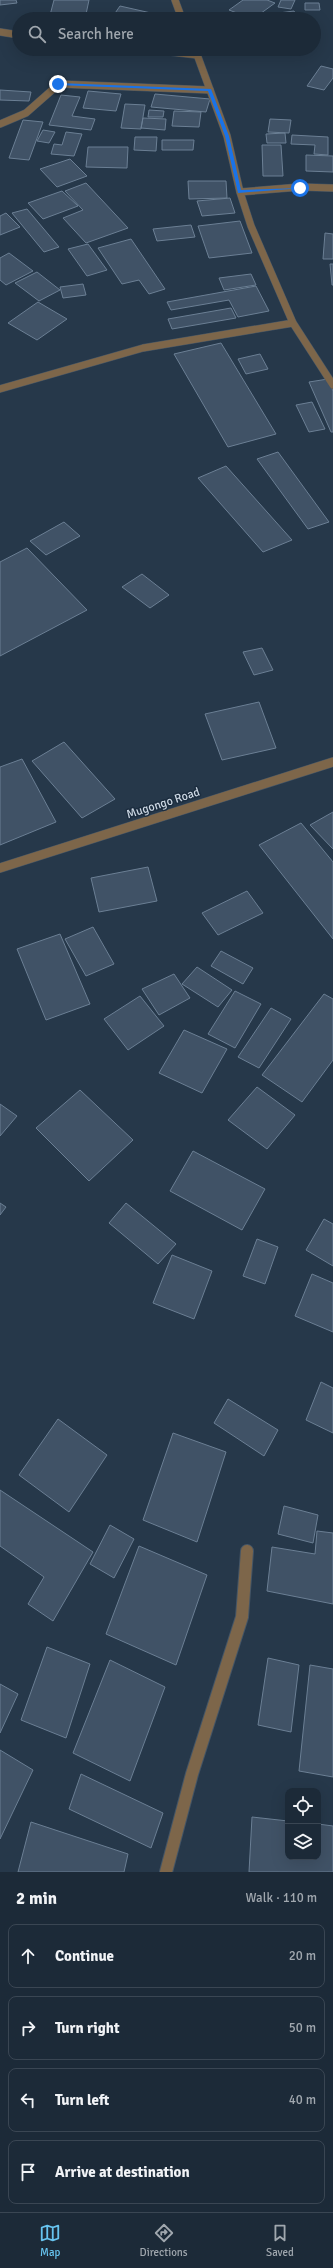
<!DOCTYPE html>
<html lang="en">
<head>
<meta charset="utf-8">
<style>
	:root { --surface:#1c2a38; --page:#293643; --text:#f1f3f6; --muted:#a0a7ae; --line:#3a4653; --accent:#67c4f0 }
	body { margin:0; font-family:Signika,sans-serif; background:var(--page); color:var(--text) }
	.controls { position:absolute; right:12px; bottom:12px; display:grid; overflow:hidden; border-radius:8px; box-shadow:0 4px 16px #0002 }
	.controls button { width:36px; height:36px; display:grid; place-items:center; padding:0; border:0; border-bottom:1px solid var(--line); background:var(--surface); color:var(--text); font:20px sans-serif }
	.stop { position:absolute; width:12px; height:12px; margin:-9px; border:3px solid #1a73e8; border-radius:50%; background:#fff }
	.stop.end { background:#1a73e8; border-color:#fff; box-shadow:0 1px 4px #0008 }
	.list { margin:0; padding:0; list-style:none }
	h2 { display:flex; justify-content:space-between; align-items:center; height:52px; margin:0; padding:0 16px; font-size:17px }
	h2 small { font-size:13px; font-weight:400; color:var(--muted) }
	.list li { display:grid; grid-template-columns:26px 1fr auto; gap:12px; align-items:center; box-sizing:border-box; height:64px; margin:0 8px 8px; padding:0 8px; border:1px solid var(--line); border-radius:8px }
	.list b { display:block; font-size:15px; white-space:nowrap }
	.list em { font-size:13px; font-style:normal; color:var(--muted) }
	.icon { flex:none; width:22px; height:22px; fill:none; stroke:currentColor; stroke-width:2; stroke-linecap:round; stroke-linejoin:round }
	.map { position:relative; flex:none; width:333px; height:1872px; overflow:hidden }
	.search { position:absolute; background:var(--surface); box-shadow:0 4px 16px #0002; left:12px; right:12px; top:12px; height:44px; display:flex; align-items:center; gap:10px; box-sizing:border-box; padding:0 14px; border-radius:22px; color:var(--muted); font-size:15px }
	.sheet { height:340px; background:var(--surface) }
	nav { display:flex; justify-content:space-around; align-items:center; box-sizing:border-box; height:56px; border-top:1px solid var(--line); background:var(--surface); font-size:11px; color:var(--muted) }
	nav a { display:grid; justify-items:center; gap:2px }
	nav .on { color:var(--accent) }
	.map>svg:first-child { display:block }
	.building { fill:#405266; stroke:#6b7f94 }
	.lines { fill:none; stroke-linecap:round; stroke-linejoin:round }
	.service-casing { stroke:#456; stroke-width:8 }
	.minor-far1-casing { stroke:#456; stroke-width:8 }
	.minor-casing { stroke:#456; stroke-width:14 }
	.tertiary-casing { stroke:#456; stroke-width:10 }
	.service { stroke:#7d664a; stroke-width:7 }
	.minor-far1 { stroke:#7d664a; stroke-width:7 }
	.minor { stroke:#7d664a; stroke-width:12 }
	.tertiary { stroke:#7d664a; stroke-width:9 }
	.route { fill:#1a73e8 }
	.labels { text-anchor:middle; stroke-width:3; stroke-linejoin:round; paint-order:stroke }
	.street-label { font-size:12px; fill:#cdd8e4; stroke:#1c2d3f }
</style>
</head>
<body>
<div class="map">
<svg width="333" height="1872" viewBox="0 0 333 1872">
	<rect width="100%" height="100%" fill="#26384a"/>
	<path class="building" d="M0,0h16l1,3 -17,2z
		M54,0h35l-4,19h-36z
		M243,0h24l8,3 -22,16 -24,-9z
		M281,0h14l-4,9 -13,-2z
		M305,3h14l1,7h-15z
		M120,6l31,7 -5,6h-35z
		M294,11l4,8h-34l8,-1 -1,-4z
		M321,66l12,3v9l-9,12 -17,-4z
		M0,90l31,2 -2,9 -29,-1z
		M88,91l33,3 -5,17 -33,-3z
		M155,94l55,5 -4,13 -55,-5z
		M61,95l19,2 -8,19 23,3 -4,11 -42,-5z
		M125,104l20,1 -4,24 -20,-1z
		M149,110l15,1 -1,6h-15z
		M174,111l27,1 -2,15 -27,-1z
		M143,118l23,1 -1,11 -24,-2z
		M270,119l21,1 -2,13 -21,-1z
		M23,120l20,2 -14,38 -20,-2z
		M43,130l12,2 -6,11 -12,-2z
		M66,132l16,2 -8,22 -23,-2 3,-10 8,1z
		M285,133l1,10h-19l-1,-9z
		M292,135l36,2v18l-14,-1 1,-9 -24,-1z
		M135,137h22l-1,14 -22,-1z
		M162,140h32l-1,10h-31z
		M262,145h19l2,31h-20z
		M88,147h40l-1,21 -41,-1z
		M306,155l27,1v16l-27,-1z
		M70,159l17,17 -30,11 -17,-18z
		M188,181h38l1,17 -38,1z
		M86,183l42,45 -42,15 -23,-25 20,-8 -18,-19z
		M62,191l16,15 -35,13 -15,-16z
		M230,198l5,15 -33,3 -5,-15z
		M27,209l32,38 -15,5 -32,-39z
		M6,213l14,14 -20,8v-19z
		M240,221l12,32 -43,5 -11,-32z
		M191,225l4,12 -38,4 -4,-12z
		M325,233l8,1v25h-10z
		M131,239l34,50 -16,5 -10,-14 -17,4 -24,-36z
		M88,244l19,26 -20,6 -19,-27z
		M9,253l24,18 -27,14 -6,-5v-22z
		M330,264h3v21h-1z
		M37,272l23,18 -21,11 -24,-18z
		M251,274l5,11 -32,5 -5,-12z
		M83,284l3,11 -23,3 -3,-11z
		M256,286l13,25 -31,6 -9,-17 -58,10 -4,-8z
		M38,302l29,17 -30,21 -29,-17z
		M231,308l5,10 -64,11 -4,-10z
		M221,343l55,91 -48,13 -54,-93z
		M260,354l8,15 -22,5 -8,-15z
		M328,379l5,12v41h-2l-22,-50z
		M312,402l13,27 -16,3 -13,-27z
		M278,452l51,70 -21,7 -51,-70z
		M226,466l66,74 -29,12 -65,-74z
		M64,522l16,14 -34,19 -16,-14z
		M27,548l60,62 -87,46v-94z
		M142,574l27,21 -19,13 -28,-21z
		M262,648l11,22 -19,5 -11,-23z
		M259,702l17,46 -54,12 -17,-46z
		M64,742l51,57 -33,19 -50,-57z
		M22,759l34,63 -56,23v-78z
		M333,812v37l-23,-24z
		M301,823l32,39v77l-74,-94z
		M148,867l9,34 -58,11 -8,-34z
		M247,891l16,22 -45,22 -16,-22z
		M93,927l21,37 -28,12 -21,-37z
		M60,934l30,70 -44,16 -29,-71z
		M221,951l32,17 -10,16 -32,-18z
		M197,967l35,23 -14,17 -36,-23z
		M174,974l16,24 -31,17 -17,-26z
		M235,991l26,13 -26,44 -27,-14z
		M324,994l9,5v61l-31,42 -40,-27z
		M140,996l24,30 -36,24 -24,-31z
		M271,1008l20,11 -32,49 -21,-11z
		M184,1030l43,19 -25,44 -43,-20z
		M257,1087l38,28 -28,34 -39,-29z
		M80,1090l53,50 -44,41 -53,-53z
		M0,1104l17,12 -17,20z
		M193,1151l72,38 -23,41 -72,-39z
		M0,1203l6,4 -6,8z
		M126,1203l50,41 -18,20 -49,-41z
		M324,1219l9,5v42l-27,-16z
		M257,1239l21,8 -13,37 -22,-8z
		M172,1255l40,16 -18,48 -41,-16z
		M312,1274l21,9v49l-38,-16z
		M321,1382l12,6v45l-27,-13z
		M228,1399l50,31 -14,26 -50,-33z
		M58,1419l49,36 -38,57 -50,-37z
		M173,1433l53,19 -29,90 -54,-22z
		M0,1490l93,62 -40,69 -25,-17 16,-27 -44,-31z
		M284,1506l34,9 -5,28 -35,-9z
		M110,1525l24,14 -20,39 -24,-14z
		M317,1531l16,2v71l-66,-13 5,-44 43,7z
		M139,1546l68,29 -31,90 -70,-31z
		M47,1647l43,17 -24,74 -45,-18z
		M268,1658l31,7 -8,67 -33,-7z
		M110,1660l55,27 -35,94 -57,-28z
		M310,1665l23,4v108l-34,-6z
		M0,1684l18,10 -18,39z
		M0,1750l33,20 -33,69z
		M81,1774l82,39 -12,35 -82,-39z
		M252,1817l36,4v36h30v-33l15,2v46h-84z
		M31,1822l97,32 -4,18h-106z"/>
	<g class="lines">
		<defs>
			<path id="service" d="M0,32l19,3
				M145,49l52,6
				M0,124l26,-11 33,-29 151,6"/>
			<path id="minor-far1" d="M175,0l7,19
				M195,49l32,87 13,56 11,34 42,97 40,62
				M240,192l60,-5 33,1
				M0,389l143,-41 150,-25"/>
			<path id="minor" d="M166,1872l26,-98 50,-157 5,-66"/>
			<path id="tertiary" d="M0,868l333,-106"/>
		</defs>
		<use href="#service" class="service-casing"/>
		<use href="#minor-far1" class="minor-far1-casing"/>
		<use href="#minor" class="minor-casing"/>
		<use href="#tertiary" class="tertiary-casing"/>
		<use href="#service" class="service"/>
		<use href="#minor-far1" class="minor-far1"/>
		<use href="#minor" class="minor"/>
		<use href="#tertiary" class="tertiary"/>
	</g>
	<path class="route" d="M58,83l153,6 18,47 12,54 61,-2 -64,5 -13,-57 -17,-45 -151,-6z"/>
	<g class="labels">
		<g class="street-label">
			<text transform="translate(163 803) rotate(-18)" y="4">Mugongo Road</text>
		</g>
	</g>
</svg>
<div class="controls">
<button><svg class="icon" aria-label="locate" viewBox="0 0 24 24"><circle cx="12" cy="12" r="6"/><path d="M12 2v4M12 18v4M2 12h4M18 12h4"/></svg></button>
<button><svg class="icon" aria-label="layers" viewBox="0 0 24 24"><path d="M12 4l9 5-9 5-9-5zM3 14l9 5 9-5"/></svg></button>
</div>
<div class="stop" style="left:300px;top:188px"></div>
<div class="stop end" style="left:58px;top:84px"></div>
<div class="search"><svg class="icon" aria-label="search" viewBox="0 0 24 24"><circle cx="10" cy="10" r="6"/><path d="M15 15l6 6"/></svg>Search here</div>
</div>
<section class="sheet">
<h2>2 min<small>Walk · 110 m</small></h2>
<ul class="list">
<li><svg class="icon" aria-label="ahead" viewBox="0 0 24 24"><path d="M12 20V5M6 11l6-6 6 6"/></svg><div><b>Continue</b></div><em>20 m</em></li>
<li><svg class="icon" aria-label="right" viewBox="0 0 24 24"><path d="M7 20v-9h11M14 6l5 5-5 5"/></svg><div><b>Turn right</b></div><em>50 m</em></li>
<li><svg class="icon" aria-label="left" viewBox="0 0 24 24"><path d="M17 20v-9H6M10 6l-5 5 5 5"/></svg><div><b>Turn left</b></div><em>40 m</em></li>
<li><svg class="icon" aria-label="arrive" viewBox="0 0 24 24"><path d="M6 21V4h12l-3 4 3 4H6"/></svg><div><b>Arrive at destination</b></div></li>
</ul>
</section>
<nav>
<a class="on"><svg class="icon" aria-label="map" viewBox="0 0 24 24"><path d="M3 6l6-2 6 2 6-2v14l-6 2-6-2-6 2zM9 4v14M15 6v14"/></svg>Map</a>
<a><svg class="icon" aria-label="directions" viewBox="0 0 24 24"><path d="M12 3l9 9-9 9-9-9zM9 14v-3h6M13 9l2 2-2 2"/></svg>Directions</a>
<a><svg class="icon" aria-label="saved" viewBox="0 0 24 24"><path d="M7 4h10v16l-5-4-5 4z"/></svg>Saved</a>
</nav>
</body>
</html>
